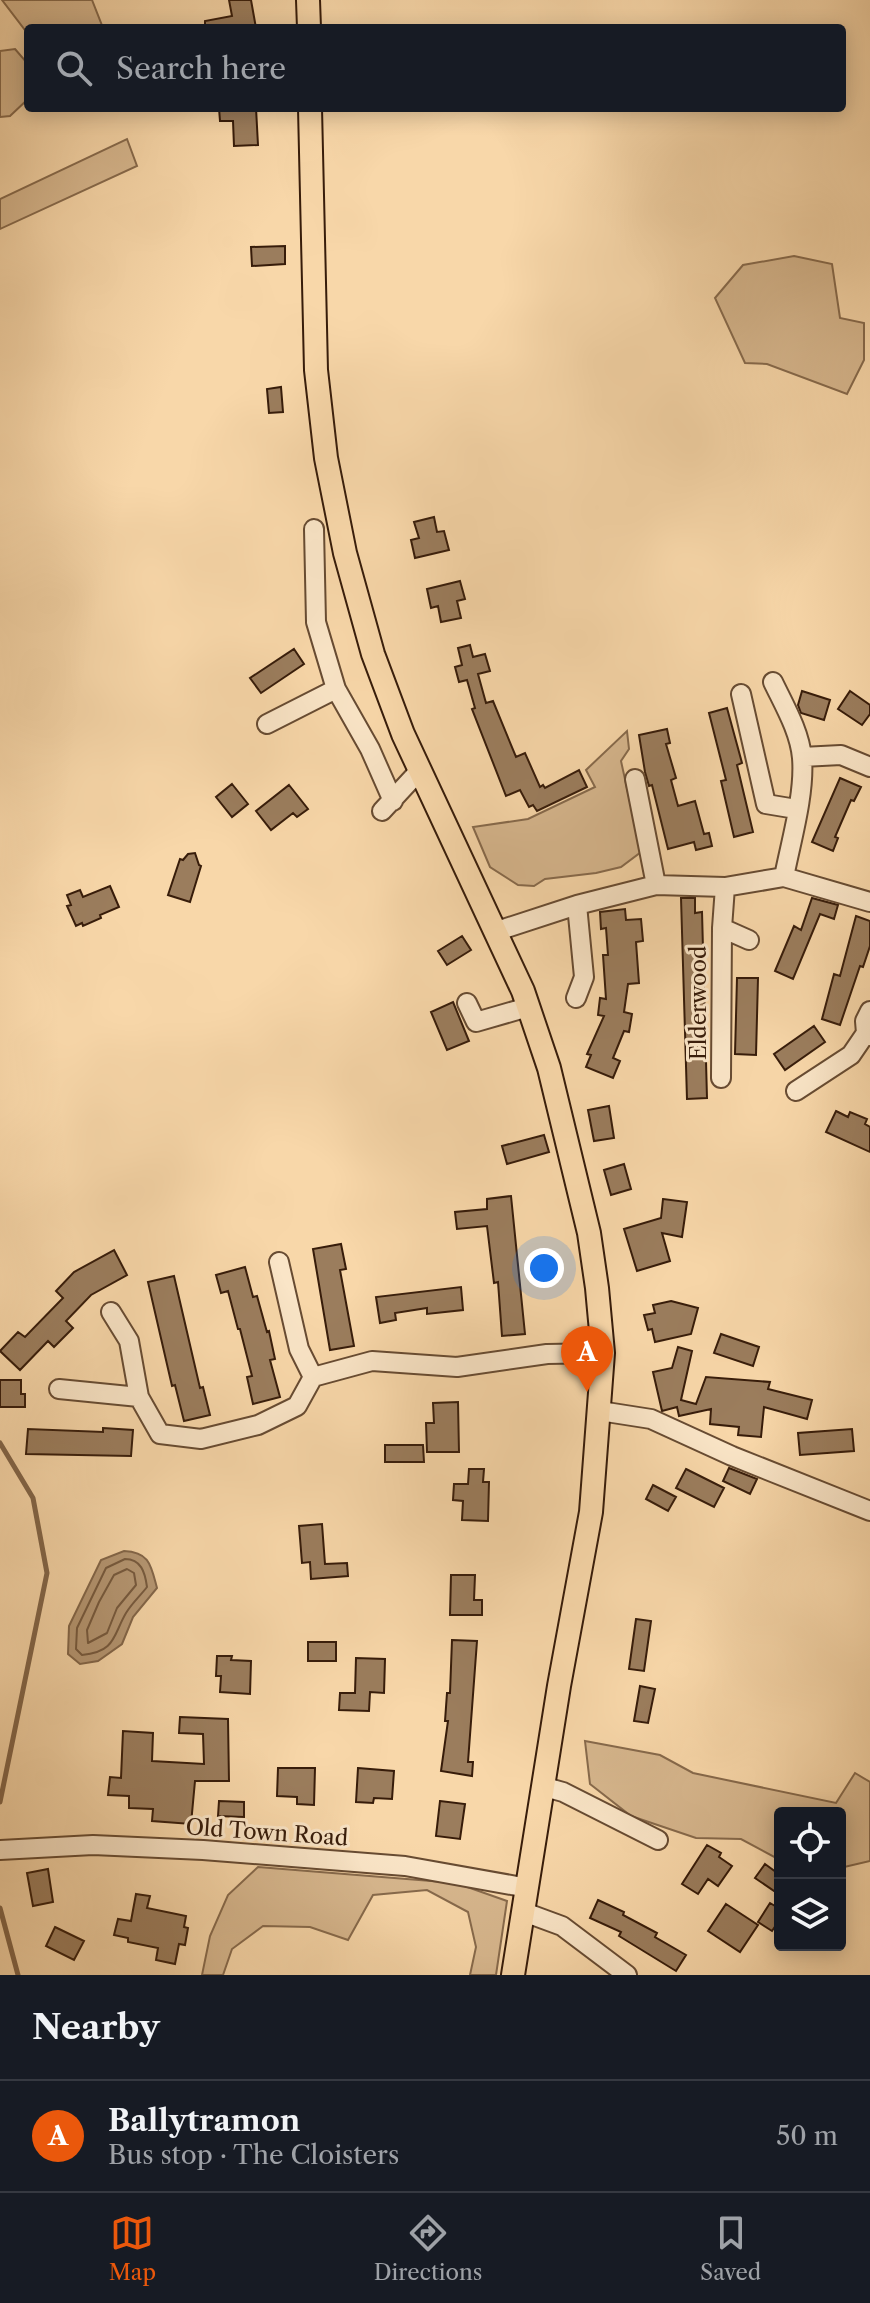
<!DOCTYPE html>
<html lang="en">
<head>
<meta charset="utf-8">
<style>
	:root { --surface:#171b24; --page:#20242c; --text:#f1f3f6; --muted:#9ea1a6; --line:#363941; --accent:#ea580c }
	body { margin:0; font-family:"Libre Caslon Text",serif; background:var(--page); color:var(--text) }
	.controls { position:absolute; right:24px; bottom:24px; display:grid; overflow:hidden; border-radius:8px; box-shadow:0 4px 20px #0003 }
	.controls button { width:72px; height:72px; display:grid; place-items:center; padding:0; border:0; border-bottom:2px solid var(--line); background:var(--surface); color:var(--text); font:40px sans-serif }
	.you { position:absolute; left:544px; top:1268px; width:28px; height:28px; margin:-20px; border:6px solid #fff; border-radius:50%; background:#1a73e8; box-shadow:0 0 0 12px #1a73e833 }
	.badge { display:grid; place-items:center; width:52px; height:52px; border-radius:50%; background:var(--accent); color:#fff; font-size:26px; font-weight:700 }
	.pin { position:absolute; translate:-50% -66px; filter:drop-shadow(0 2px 4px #0008) }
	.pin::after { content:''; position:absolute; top:42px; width:28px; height:24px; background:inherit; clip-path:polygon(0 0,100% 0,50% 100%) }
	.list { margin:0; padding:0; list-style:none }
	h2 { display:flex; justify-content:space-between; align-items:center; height:104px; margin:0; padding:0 32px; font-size:34px }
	h2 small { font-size:26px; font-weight:400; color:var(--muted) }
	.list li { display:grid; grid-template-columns:52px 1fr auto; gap:24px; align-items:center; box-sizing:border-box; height:112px; padding:0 32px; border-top:2px solid var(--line) }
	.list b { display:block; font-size:30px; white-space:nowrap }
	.list p { margin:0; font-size:26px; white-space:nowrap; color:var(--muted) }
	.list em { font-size:26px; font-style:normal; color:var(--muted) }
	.icon { flex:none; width:44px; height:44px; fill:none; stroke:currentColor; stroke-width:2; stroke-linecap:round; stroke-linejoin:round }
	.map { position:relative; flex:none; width:870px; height:1975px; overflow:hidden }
	.search { position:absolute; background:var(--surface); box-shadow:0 4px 20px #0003; left:24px; right:24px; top:24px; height:88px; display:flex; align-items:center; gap:20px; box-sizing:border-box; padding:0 28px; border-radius:8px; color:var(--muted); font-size:30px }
	.sheet { height:216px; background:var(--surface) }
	nav { display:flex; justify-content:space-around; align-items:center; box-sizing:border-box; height:112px; border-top:2px solid var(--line); background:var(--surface); font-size:22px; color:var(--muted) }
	nav a { display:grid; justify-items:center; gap:4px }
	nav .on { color:var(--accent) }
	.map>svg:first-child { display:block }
	.green { fill:#d7b78e; stroke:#876a4c; stroke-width:2 }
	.water { fill:#b69773; stroke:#836649; stroke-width:2 }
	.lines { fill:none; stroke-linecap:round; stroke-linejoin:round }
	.shore { stroke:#765a3e; stroke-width:2 }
	.stream { stroke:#836649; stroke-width:5 }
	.building { fill:#9b7d5d; stroke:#371c0a; stroke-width:2 }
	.minor-casing { stroke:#674b32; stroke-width:22 }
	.major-casing { stroke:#371c0a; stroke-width:26 }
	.minor { stroke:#fae5c7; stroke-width:18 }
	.major { stroke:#f8d7a9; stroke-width:22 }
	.labels { text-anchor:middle; stroke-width:6; stroke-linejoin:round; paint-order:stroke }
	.street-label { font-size:22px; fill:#371c0a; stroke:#fae5c7 }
</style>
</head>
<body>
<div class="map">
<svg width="870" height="1975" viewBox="0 0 870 1975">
	<rect width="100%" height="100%" fill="#f8d7a9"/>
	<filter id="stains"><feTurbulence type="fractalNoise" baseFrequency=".0025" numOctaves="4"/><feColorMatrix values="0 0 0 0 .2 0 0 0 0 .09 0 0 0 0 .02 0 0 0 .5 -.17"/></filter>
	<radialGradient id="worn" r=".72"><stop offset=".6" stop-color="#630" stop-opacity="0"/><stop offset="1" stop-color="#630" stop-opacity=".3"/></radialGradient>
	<path class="green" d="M2,0h90l11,28h-75v6z
		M15,49l13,15v35l-18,17 -10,1v-66z
		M127,139l10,27 -137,63v-30z
		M794,256l38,8 8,54 24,5v37l-17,34 -80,-30 -22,-1 -30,-65 28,-33z
		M627,731l2,18 -8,12 20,91 -20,15 -25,6 -51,6 -11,7 -16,-1 -28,-18 -17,-40 55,-8 67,-32 -9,-17z
		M585,1741l75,14 33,18 143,30 19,-30 15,9v79l-30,7v-55h-60v47l-39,-21 -45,-1 -65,-22 -41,-32z
		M258,1867l198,16 51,18 -11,74h-26l6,-28 -8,-35 -41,-22 -54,5 -25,45 -38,-13 -47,-1 -31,23 -9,26h-21l8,-39 18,-41z"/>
	<path class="water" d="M124,1551c26,1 27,15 33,37l-24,29 -11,27 -24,17 -18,3 -12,-10 1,-28 32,-66z"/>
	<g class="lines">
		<path class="shore" d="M125,1559c16,0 20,13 22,28 -6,8 -15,16 -21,26 -13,22 -10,39 -44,42l-6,-6 1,-21 29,-60z
			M127,1569l7,4 2,12 -19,23 -10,25 -19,10 -1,-13 12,-28 15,-27z"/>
		<path class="stream" d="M0,1443l33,55 14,75 -47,229
			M0,1908l18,67"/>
	</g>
	<path class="building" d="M229,0h22l5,28h-51v-7l27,-5z
		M219,108h37l2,37 -24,1 -1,-25h-13z
		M285,246v18l-33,2 -1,-19z
		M281,387l2,25 -14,1 -2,-24z
		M434,517l3,15 7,-1 5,19 -34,8 -4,-18 8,-2 -5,-16z
		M460,581l5,18 -8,2 4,17 -20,4 -3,-16 -7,2 -4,-19z
		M470,645l3,12 12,-3 5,17 -12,3 8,29 7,-2 23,56 9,-4 15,34 3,-2 2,3 34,-18 8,17 -50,24 -4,-6 -4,2 -9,-17 -14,6 -34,-87 3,-1 -8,-28 -8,2 -4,-15 7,-2 -4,-17z
		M294,649l10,15 -43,29 -11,-15z
		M802,691l28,9 -6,20 -23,-7 -3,-8z
		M850,691l20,14v9l-8,11 -24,-16z
		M727,708l15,55 -5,2 16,67 -19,5 -13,-56 5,-1 -17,-67z
		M667,729l3,14 -4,1 10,34 -5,2 7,26 17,-5 9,33 5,-1 3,13 -16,4 -2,-8 -26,7 -16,-64 -3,1 -4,-14 -6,-37z
		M840,778l21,9 -7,14 -3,-1 -16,37 3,1 -5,13 -21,-9z
		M232,784l16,20 -16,13 -16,-20z
		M289,785l19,24 -11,8 -4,-4 -22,17 -15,-19z
		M195,853l4,12 2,1 -11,36 -22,-7 12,-36 3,1 5,-6z
		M110,886l9,21 -19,8 1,3 -18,8 -1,-3 -6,3 -9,-20 4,-1 -4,-10 13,-5 3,7z
		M681,898h14v15l7,-1 5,186 -20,1z
		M812,898l26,7 -4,14 -14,-5 -27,65 -18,-8 19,-45 7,4z
		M625,909l1,11 15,-1 2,22 -7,1 3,41 -11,1 -4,28 8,2 -3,18 -5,-1 -11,27 7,3 -7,17 -27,-11 5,-12 -4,-1 17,-38 -6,-1 2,-17 6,1 -3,-44h5l-2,-27 -5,1 -1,-17z
		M856,916l14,5v25l-7,21 -3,-1 -20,59 -18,-6 12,-45 6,2z
		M462,936l9,14 -24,15 -9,-14z
		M737,978h21l-2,77 -21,-1z
		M453,1002l16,39 -22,9 -16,-38z
		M814,1026l11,16 -40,28 -11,-16z
		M609,1106l5,32 -20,3 -6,-31z
		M836,1111l12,6 2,-5 17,7 -2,5 5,3v25l-44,-20z
		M544,1135l5,17 -42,12 -5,-18z
		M624,1164l7,25 -20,6 -7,-25z
		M511,1196l14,138 -23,2 -4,-54 -4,1 -7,-57 -30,3 -2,-17 32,-3v-10z
		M663,1199l24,3 -5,35 -20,-4 8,28 -33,10 -13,-42 37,-11z
		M341,1244l5,25 -6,1 14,76 -24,4 -17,-101z
		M114,1250l13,25 -36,20 -25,26 7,7 -19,19 -6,-6 -28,29 -20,-19 18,-19 7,5 38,-39 -7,-7 18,-19z
		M245,1267l8,30 4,-1 10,36 2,-1 6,28 -5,1 10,37 -27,7 -6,-27 5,-1 -12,-47h-2l-10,-38 -7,2 -5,-18z
		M174,1276l26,112 3,-1 7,28 -26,6 -9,-36 -3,1 -24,-104z
		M461,1287l2,23 -36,4v-6l-32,5 1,7 -16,3 -4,-26z
		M671,1301l27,7 -7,26 -36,8 -3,-13 -4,1 -4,-15 11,-2 -2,-8z
		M721,1334l38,13 -6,19 -39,-13z
		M678,1347l14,4 -11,49 15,4 10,-27 64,5 -2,7 44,11 -5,19 -43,-12 -3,30 -23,-2 1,-8 -29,-3 1,-15 -32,7 -2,-9 -15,4 -9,-39 19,-4z
		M0,1380h21v14h4v13h-25z
		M458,1402l1,50h-32l-1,-29h8l-1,-20z
		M103,1428l30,2 -2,26 -105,-2 2,-25 75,3z
		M852,1429l2,22 -54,4 -2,-22z
		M385,1445h38l1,17h-39z
		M729,1468l28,11 -7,15 -27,-13z
		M469,1469h15l-1,13h6l-1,39 -26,-1 1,-19 -10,-1 1,-16h14z
		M686,1469l38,19 -10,19 -38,-19z
		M653,1485l23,12 -8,14 -22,-12z
		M322,1524l3,40 22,-1 1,13 -37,3 -1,-17 -8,1 -3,-37z
		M451,1575h24l-1,25h8v15h-32z
		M636,1619l15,2 -7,50 -15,-2z
		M452,1640l25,1 -9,121h5l-1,14 -31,-5 7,-50h-3l2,-28h3z
		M308,1642h28v19h-28z
		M217,1656h15l-1,4 20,1 -1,33 -30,-2 1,-16h-5z
		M356,1658l29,1 -1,34 -14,-1 -1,19 -30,-1 1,-17h15z
		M640,1686l15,3 -7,34 -14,-2z
		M180,1717l48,2 1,62h-34l-4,43 -39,-3 1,-12 -24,-1v-12l-21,-1 2,-18 11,1 2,-47 30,2 -1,28 52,3 -1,-30 -24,-1z
		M278,1768h37l-1,37 -17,-1v-7l-20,-1z
		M358,1768l36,3 -2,28 -18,-1 -1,5 -17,-1z
		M219,1801l25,1v15l-26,-1z
		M440,1801l25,3 -5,35 -24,-3z
		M707,1845l14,8 -2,4 13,9 -14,20 -10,-7 -10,15 -16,-10z
		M765,1864l15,11v20l-25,-17z
		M48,1869l5,33 -20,4 -6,-33z
		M136,1894l14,2 -3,12 39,8 -2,11 4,1 -3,17 -6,-1 -4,20 -19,-4 2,-12 -30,-6v-4l-14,-3 4,-16 13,2z
		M598,1900l26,12 -1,3 34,18 -2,4 31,18 -10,16 -57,-35 2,-4 -31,-14z
		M770,1903l10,6v10l-8,12 -14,-9z
		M726,1904l32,21 -18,27 -32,-21z
		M55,1927l29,14 -10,19 -28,-14z"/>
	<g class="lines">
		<defs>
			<path id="minor" d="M314,529l2,93 20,67 34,60 23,52
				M773,682c11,23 27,50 29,76 3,36 -11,83 -18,119
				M741,694l25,110 30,5
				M267,724l69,-35
				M802,757l39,-2 29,12
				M635,779l21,106
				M382,811l38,-41
				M722,928l27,12
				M494,932l83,-27 79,-20 69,2 59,-10 86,25
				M576,998l8,-21 -7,-72
				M467,1003l9,19 52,-15
				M870,1011l-5,10 1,12 4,3
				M721,1078l1,-150 3,-41
				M796,1091l55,-36 15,-22
				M279,1262l20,87 14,28
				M111,1312l18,29 10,56 21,37 41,5 57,-14 39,-19 16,-29 59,-16 85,6 90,-13 56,-1
				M59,1389l80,8
				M600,1411l51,8 81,37 138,55
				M545,1787l18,5 95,48
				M0,1850l93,-5 110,5 202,16 123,22
				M524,1912l38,14 65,49"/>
			<path id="major" d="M308,0l1,28
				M310,108l6,262 10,88 19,95 28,101 30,80 120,257 26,77 40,165 8,55 6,65 -12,159 -32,174 -46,289"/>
		</defs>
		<use href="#minor" class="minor-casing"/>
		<use href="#major" class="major-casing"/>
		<use href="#minor" class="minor"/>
		<use href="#major" class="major"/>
	</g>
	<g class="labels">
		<g class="street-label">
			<text transform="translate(698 1003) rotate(-90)" y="8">Elderwood</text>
			<text transform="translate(267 1832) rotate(4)" y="8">Old Town Road</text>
		</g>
	</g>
	<rect width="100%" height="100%" filter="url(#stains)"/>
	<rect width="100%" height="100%" fill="url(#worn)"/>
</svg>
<div class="controls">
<button><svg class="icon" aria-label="locate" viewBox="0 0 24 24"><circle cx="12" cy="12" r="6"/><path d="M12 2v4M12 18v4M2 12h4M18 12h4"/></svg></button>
<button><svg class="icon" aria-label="layers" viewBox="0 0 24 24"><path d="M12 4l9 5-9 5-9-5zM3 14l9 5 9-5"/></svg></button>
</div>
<div class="you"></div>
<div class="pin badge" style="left:587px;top:1392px">A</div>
<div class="search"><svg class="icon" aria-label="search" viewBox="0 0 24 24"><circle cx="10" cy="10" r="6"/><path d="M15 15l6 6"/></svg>Search here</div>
</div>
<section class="sheet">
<h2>Nearby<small></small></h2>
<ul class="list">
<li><span class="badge">A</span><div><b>Ballytramon</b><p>Bus stop · The Cloisters</p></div><em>50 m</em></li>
</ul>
</section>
<nav>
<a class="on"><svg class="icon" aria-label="map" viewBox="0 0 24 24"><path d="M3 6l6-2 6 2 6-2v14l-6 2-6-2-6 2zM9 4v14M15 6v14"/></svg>Map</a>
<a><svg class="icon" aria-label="directions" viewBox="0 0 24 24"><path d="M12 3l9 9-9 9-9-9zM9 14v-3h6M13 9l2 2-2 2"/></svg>Directions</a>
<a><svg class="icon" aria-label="saved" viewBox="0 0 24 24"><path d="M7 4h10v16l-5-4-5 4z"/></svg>Saved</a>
</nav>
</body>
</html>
